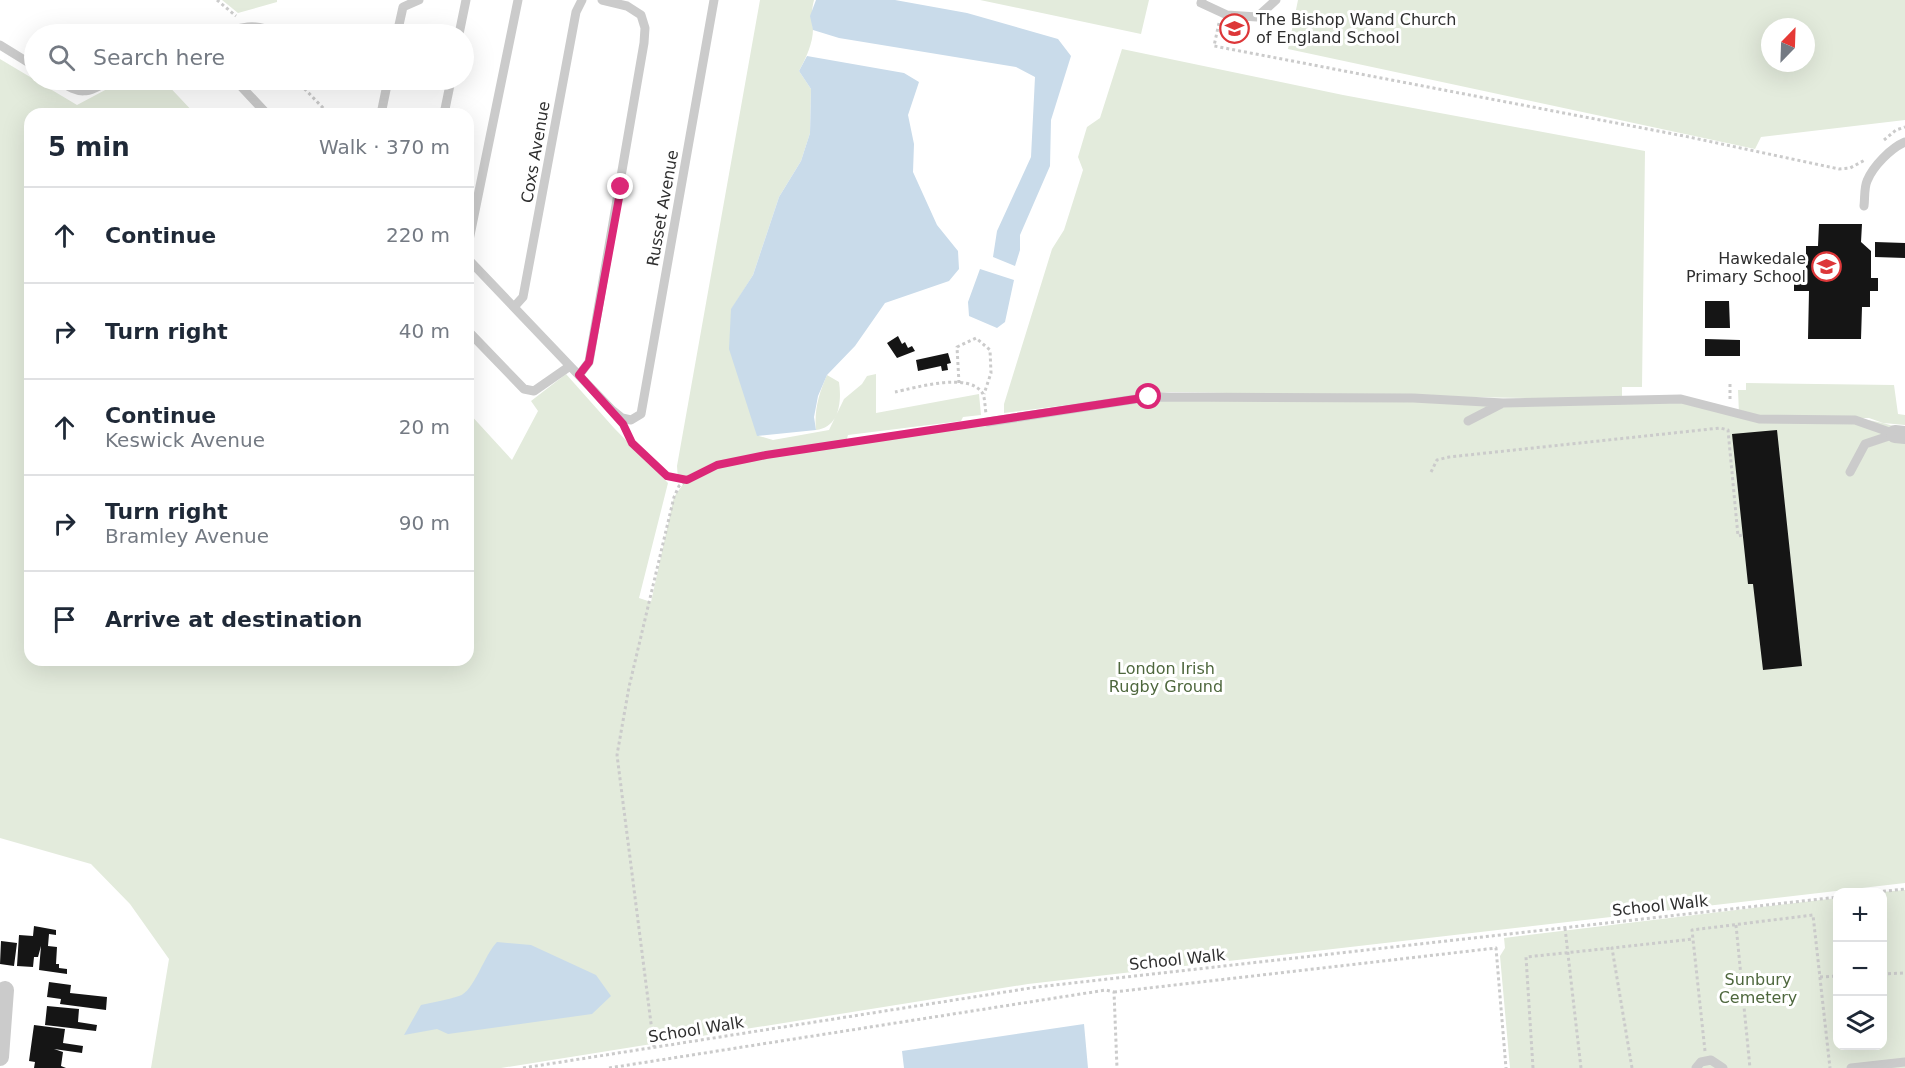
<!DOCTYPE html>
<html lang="en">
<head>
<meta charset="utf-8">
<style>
	:root { --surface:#fff; --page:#f6f6f7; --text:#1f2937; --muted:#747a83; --line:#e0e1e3 }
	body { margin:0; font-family:"DejaVu Sans",sans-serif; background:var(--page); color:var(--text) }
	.controls { position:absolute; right:18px; bottom:18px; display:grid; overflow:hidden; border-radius:12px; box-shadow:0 6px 24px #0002 }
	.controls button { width:54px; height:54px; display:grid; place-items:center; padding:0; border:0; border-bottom:2px solid var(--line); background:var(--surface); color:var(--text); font:30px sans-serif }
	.compass { position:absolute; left:1761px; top:18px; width:54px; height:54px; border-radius:50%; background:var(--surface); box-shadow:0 6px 24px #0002; rotate:23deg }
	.stop { position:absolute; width:18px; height:18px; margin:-14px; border:4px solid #db2777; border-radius:50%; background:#fff }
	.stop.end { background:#db2777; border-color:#fff; box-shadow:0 2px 6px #0008 }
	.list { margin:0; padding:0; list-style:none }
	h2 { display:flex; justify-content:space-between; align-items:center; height:78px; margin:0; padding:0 24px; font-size:26px }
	h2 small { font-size:20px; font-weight:400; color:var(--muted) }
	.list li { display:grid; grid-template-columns:39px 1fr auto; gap:18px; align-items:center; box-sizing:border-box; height:96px; padding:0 24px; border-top:2px solid var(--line) }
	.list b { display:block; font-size:22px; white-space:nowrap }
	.list p { margin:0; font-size:20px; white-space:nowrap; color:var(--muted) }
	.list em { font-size:20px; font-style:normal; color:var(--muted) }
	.icon { flex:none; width:33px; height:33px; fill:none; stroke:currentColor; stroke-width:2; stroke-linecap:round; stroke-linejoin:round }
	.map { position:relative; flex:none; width:1905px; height:1068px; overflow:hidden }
	.search { position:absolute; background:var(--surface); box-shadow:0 6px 24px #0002; left:24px; top:24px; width:450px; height:66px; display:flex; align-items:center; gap:15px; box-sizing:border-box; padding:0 21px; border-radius:33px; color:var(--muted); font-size:22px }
	.panel { position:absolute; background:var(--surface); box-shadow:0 6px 24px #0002; left:24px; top:108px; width:450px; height:558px; border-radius:18px }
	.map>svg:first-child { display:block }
	.green { fill:#e3ebdc; fill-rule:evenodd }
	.water { fill:#c9dbea }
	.building { fill:#151515 }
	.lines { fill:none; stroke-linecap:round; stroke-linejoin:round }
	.path { stroke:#cbcbcb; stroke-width:3; stroke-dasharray:3 3; stroke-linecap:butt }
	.lane { stroke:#cbcbcb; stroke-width:9 }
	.street { stroke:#cbcbcb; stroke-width:18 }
	.route { stroke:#db2777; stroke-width:8 }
	.labels { text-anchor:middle; stroke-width:6; stroke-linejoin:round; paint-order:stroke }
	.poi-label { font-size:16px; fill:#2e2e2e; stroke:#fff; text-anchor:start }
	.street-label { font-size:16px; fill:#2e2e2e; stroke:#fff }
	.park-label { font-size:16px; fill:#4e673d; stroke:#fff }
</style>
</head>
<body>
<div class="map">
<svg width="1905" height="1068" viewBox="0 0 1905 1068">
	<rect width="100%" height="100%" fill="#fff"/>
	<path class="green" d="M222,0h55v2l-39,11z
		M760,0h54c-3,11 -2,18 -1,29 0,14 -7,29 -14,42l12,18 -1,44 -9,28 -22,36 -26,78 -22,35 28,126 14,4 56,-10 15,-31 18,-15 5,-8 9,-2v39l103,-19 2,21 -18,2 -2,4 -113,14 -2,7 -81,10 2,3 325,-50 107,-7 482,1 58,15 -1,-24h8v-7l148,2 4,29 7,1v10l-22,-2 -14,-5 -107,-1c43,1 105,-5 143,14v452l-877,101 -527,84h-350l18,-109 -39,-55 -39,-40 -91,-26v-779l77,46 47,-25h39l32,34h-165v546h438v-248l44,48 26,-49 -7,-10 35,-27 48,54 54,55 -29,115 12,4 23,-105 12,-17h-8l-1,-14z
		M980,0h169l-8,34z
		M1298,0h607v120l-144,17 -6,12 -467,-100zM1770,27h36v36h-36z
		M1122,49l221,46 302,56 -3,236h-20v10l-35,2 -418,-7 -165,21v-9l48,-155 12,-19 19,-60 -5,-13 9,-30 13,-9z
		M827,375l12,7c3,20 0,46 -23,48 -2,-20 3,-37 11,-55z
		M1905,890v178h-395l-10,-112 5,-8 -1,-10 333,-40 1,148h44l-1,-154z"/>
	<path class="water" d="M816,0h79l72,13 91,26 13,17 -20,64 -1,46 -30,69v15l-5,16 -22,-9 4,-26 34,-74 4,-80 -19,-10 -177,-29 -26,-8 -3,-14z
		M807,56l97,17 15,9 -11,33 6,29 -1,28 24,53 21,26 1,18 -10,12 -64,22 -30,43 -28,29 -9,21 -4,21 2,13 -59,6 -28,-87 2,-40 22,-34 26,-78 22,-36 9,-28 1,-44 -12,-18z
		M980,269l34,11 -9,42 -8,6 -28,-12 -1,-14z
		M497,942l34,3 65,30 15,21 -19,18 -144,20 -11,-5 -33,6 17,-30c12,-3 26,-5 38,-9 15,-4 25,-41 38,-54z
		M1084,1024l4,44h-184l-2,-17z"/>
	<path class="building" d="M1819,224h43l-1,18 10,9v27h7v13h-8v16h-8l-1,32h-53l1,-48h-15v-17l12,1v-29h12z
		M1875,242l30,1v15l-30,-1z
		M1705,301h24l1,27h-25z
		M898,336l4,8 3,-2 3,6 4,-2 3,5 -18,7 -10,-15z
		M1705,339l35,1v16h-35z
		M948,353l3,10 -4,1 1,6 -6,1 -1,-5 -23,5 -2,-11z
		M1777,430l25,236 -39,4 -10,-86h-5l-16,-150z
		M34,926l22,4v5l-7,-1 -1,12 9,1 -1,17h3v4l8,1v5l-28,-4 2,-24 -3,11h-4l-1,10 -16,-1 2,-31 14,1z
		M1,941l16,2 -3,23 -14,-2z
		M49,982l22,3 -1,8 37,4 -1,13 -46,-6 1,-5 -14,-2z
		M47,1006l32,3 -1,13 19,3 -1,6 -51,-6z
		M34,1025l31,4 -2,14 20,3 -1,7 -28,-4 9,3 -2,14 5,2h-32l1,-6 -6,-1z"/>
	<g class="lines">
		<path class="path" d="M217,0l19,16
			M1219,23l-5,23 470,90 155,33 11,-1 15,-8
			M296,80l33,34
			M1884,140l12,-10 9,-3
			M959,383l-2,-36 19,-9 14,12 1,23 -7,21
			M895,392c20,-4 75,-21 88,2 2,5 2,14 3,19
			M1730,399v-16
			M627,431c10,22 34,49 60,49l-8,6 -5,11 -45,190 -12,68 37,292
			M1431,472l6,-12 12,-3 271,-29 8,2 10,106 5,-1
			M687,480l30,-15 50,-10 211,-32
			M1877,892l28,-3
			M1736,925l14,143
			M1565,928l16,140
			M1882,974l23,-1
			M1820,977l18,-1
			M1114,992l382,-44 10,120
			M1705,1051l-13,-121 121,-15 17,153
			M523,1068l514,-81 801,-90
			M609,1068l497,-78 8,2 3,76
			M1533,1068l-7,-111 86,-9
			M1632,1068l-20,-120 81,-9"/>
		<path class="lane" d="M1202,0l-1,3 26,12 30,2 19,-17
			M217,34c28,-7 35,-12 63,0
			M397,34l6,-27 16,-7
			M459,34l7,-34
			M0,45l34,21
			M57,80c25,15 28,14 53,0
			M235,80l32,34
			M381,114l7,-34
			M444,114l7,-34
			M1864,206c1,-8 0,-18 3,-25 6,-15 24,-33 38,-39
			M468,245l50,-245
			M468,259l144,151 10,8 9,2 10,-6 73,-414
			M514,307l9,-10 53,-285 6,-12
			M468,331l56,58 10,2 36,-25
			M579,375l10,-13 55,-319 1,-15 -4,-13 -14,-9 -25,-6
			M1468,421l33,-17
			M988,422l161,-25 264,1 90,5 178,-4 78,20 96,1 40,14
			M1850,472l15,-28 30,-10
			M1696,1068l5,-6 10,-2 12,8
			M1851,1068l54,-6"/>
		<path class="street" d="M1895,434l10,1
			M0,1057l5,-67"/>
	</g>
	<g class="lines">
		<path class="route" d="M621,187l-32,175 -10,13 44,49 9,19 35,33 20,4 30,-15 49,-10 383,-58"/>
	</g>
	<defs>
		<symbol id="school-ring" viewBox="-11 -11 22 22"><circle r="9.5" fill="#fff" stroke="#dd3739" stroke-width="1.5"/><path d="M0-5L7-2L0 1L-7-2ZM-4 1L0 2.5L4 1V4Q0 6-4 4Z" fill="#dd3739"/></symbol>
	</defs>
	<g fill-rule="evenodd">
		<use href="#school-ring" x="1218" y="12" width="33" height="33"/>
		<use href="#school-ring" x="1810" y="250" width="33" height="33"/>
	</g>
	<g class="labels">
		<g class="poi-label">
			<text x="1256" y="25">The Bishop Wand Church<tspan x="1256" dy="18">of England School</tspan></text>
			<text x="1806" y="264" text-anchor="end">Hawkedale<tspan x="1806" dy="18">Primary School</tspan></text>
		</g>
		<g class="street-label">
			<text transform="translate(535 152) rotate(-80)" y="6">Coxs Avenue</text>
			<text transform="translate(662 208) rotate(-80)" y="6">Russet Avenue</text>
			<text transform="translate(1660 905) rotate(-6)" y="6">School Walk</text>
			<text transform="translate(1177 959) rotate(-6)" y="6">School Walk</text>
			<text transform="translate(696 1029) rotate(-9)" y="6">School Walk</text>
		</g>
		<g class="park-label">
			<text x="1166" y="674">London Irish<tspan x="1166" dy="18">Rugby Ground</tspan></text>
			<text x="1758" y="985">Sunbury<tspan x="1758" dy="18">Cemetery</tspan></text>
		</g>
	</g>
</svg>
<div class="controls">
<button>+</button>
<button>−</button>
<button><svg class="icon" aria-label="layers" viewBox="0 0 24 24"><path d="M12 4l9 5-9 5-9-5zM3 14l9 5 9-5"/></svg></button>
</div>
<svg class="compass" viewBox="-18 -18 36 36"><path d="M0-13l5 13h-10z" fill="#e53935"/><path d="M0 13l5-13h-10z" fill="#747a83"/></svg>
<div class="stop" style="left:1149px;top:397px"></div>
<div class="stop end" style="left:621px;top:187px"></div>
<div class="search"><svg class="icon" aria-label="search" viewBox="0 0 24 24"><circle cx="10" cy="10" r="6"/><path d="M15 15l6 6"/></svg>Search here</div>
<section class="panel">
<h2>5 min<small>Walk · 370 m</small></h2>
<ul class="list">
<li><svg class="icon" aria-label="ahead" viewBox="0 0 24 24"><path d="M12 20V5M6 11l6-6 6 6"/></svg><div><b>Continue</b></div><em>220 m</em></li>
<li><svg class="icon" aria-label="right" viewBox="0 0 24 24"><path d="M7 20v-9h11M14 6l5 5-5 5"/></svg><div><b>Turn right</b></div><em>40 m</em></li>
<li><svg class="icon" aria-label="ahead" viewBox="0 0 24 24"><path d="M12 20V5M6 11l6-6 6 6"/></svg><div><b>Continue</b><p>Keswick Avenue</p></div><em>20 m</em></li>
<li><svg class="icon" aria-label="right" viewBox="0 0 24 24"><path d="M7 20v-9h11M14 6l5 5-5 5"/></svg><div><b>Turn right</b><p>Bramley Avenue</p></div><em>90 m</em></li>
<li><svg class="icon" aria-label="arrive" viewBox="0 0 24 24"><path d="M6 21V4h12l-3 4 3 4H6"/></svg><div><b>Arrive at destination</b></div></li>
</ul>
</section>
</div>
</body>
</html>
